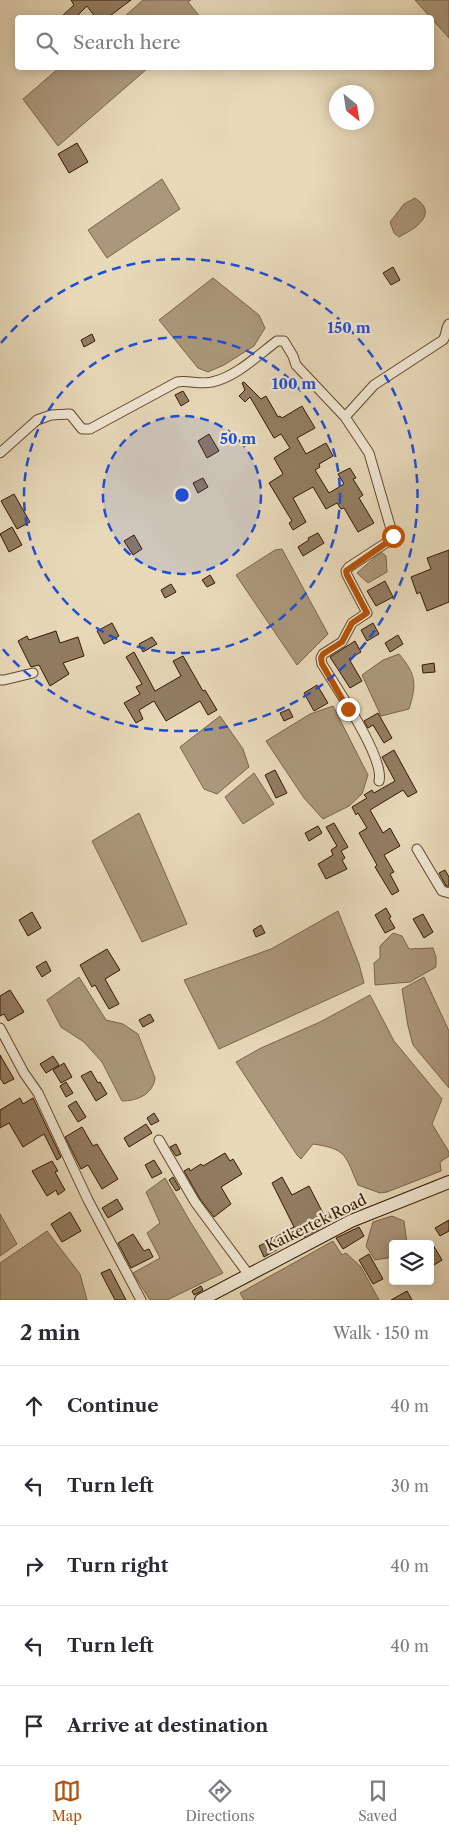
<!DOCTYPE html>
<html lang="en">
<head>
<meta charset="utf-8">
<style>
	:root { --surface:#fff; --page:#f7f7f7; --text:#2b2b33; --muted:#7c7c81; --line:#e1e1e2; --accent:#b45309 }
	body { margin:0; font-family:"Libre Caslon Text",serif; background:var(--page); color:var(--text) }
	.controls { position:absolute; right:15px; bottom:15px; display:grid; overflow:hidden; border-radius:5px; box-shadow:0 2px 12px #0003 }
	.controls button { width:45px; height:45px; display:grid; place-items:center; padding:0; border:0; border-bottom:1px solid var(--line); background:var(--surface); color:var(--text); font:25px sans-serif }
	.compass { position:absolute; left:329px; top:85px; width:45px; height:45px; border-radius:50%; background:var(--surface); box-shadow:0 2px 12px #0003; rotate:150deg }
	.stop { position:absolute; width:15px; height:15px; margin:-11px; border:4px solid #b45309; border-radius:50%; background:#fff }
	.stop.end { background:#b45309; border-color:#fff; box-shadow:0 1px 5px #0008 }
	.list { margin:0; padding:0; list-style:none }
	h2 { display:flex; justify-content:space-between; align-items:center; height:65px; margin:0; padding:0 20px; font-size:21px }
	h2 small { font-size:16px; font-weight:400; color:var(--muted) }
	.list li { display:grid; grid-template-columns:32px 1fr auto; gap:15px; align-items:center; box-sizing:border-box; height:80px; padding:0 20px; border-top:1px solid var(--line) }
	.list b { display:block; font-size:19px; white-space:nowrap }
	.list em { font-size:16px; font-style:normal; color:var(--muted) }
	.icon { flex:none; width:28px; height:28px; fill:none; stroke:currentColor; stroke-width:2; stroke-linecap:round; stroke-linejoin:round }
	.map { position:relative; flex:none; width:449px; height:1300px; overflow:hidden }
	.search { position:absolute; background:var(--surface); box-shadow:0 2px 12px #0003; left:15px; right:15px; top:15px; height:55px; display:flex; align-items:center; gap:12px; box-sizing:border-box; padding:0 18px; border-radius:5px; color:var(--muted); font-size:19px }
	.sheet { height:465px; background:var(--surface) }
	nav { display:flex; justify-content:space-around; align-items:center; box-sizing:border-box; height:70px; border-top:1px solid var(--line); background:var(--surface); font-size:14px; color:var(--muted) }
	nav a { display:grid; justify-items:center; gap:2px }
	nav .on { color:var(--accent) }
	.map>svg:first-child { display:block }
	.water { fill:#ab977a; stroke:#7c644a }
	.building { fill:#927c61; stroke:#351801 }
	.lines { fill:none; stroke-linecap:round; stroke-linejoin:round }
	.minor-casing { stroke:#62482f; stroke-width:11 }
	.secondary-casing { stroke:#351801; stroke-width:14 }
	.minor { stroke:#f0e6d2; stroke-width:9 }
	.secondary { stroke:#f0e6d2; stroke-width:12 }
	.route { stroke:#b45309; stroke-width:6 }
	.ring { fill:none; stroke:#1d4ed8; stroke-width:2.5; stroke-dasharray:9 6 }
	.labels { text-anchor:middle; stroke-width:4.5; stroke-linejoin:round; paint-order:stroke }
	.street-label { font-size:15px; fill:#351801; stroke:#f0e6d2 }
	.centre { fill:#1d4ed8; stroke:#f0e6d2; stroke-width:2.5 }
	.ring-label { font-size:15px; text-anchor:middle; font-weight:bold; fill:#1d4ed8; stroke:#f0e6d2; stroke-width:4.5; stroke-linejoin:round; paint-order:stroke }
</style>
</head>
<body>
<div class="map">
<svg width="449" height="1300" viewBox="0 0 449 1300">
	<rect width="100%" height="100%" fill="#e8d9b9"/>
	<filter id="stains"><feTurbulence type="fractalNoise" baseFrequency=".004" numOctaves="4"/><feColorMatrix values="0 0 0 0 .2 0 0 0 0 .09 0 0 0 0 .02 0 0 0 .5 -.17"/></filter>
	<radialGradient id="worn" r=".72"><stop offset=".6" stop-color="#630" stop-opacity="0"/><stop offset="1" stop-color="#630" stop-opacity=".3"/></radialGradient>
	<path class="water" d="M143,0h48l-3,2 12,15h-76z
		M415,0h34v38z
		M59,68h89l-90,78 -35,-47z
		M162,179l18,30 -73,49 -19,-28z
		M415,198c3,2 8,6 9,9 7,14 -16,25 -25,30l-5,-4 -4,-11 14,-18z
		M213,278l46,37 6,13 -11,18 -30,19 -16,7 -10,-4 -39,-48z
		M282,549l46,85 -31,31 -61,-90 39,-25z
		M381,552l5,4 1,16 -19,11 -11,-10z
		M399,654c17,20 18,30 10,55l-28,7 -19,-41 21,-15z
		M333,706l35,69 -6,19 -13,12 -26,13 -19,-21 -38,-57 44,-27z
		M220,716l23,33 6,18 -32,27 -13,-5 -24,-42z
		M254,773l20,31 -31,20 -18,-27z
		M139,813l48,111 -45,18 -50,-101z
		M338,911l21,53 5,19 -145,66 -35,-69 87,-31z
		M393,933l9,3 7,13 24,-1 3,9v10l-26,15 -35,3 -1,-22 6,-5v-12z
		M79,977l27,43 17,4 15,10 17,44c-2,17 -19,23 -33,23l-20,-39 -18,-20 -23,-15 -14,-27z
		M424,977l25,54v57l-36,-43 -5,-19 -6,-37z
		M370,995l24,46 48,58 -10,25 17,28v4l-9,6 1,9 -54,21 -7,1 -22,-8c-13,-30 -11,-36 -45,-41l-12,15 -4,-4 -61,-93 25,-14 59,-26z
		M165,1178l26,45 32,50 -56,27h-17l-17,-27 27,-15 -13,-25 13,-10 -14,-31z
		M0,1214l17,30 -17,12z
		M392,1216l12,5 3,23h-14v13l-18,3 -9,-14 7,-24z
		M47,1231l33,43 7,26h-87v-37z
		M333,1241l9,14 4,-2 15,14 18,33h-135l-4,-7z"/>
	<path class="building" d="M71,0h60l-24,18h-11l-9,-12 -12,12h-15l14,-13z
		M77,143l11,19 -19,11 -11,-19z
		M393,267l7,13 -9,5 -8,-12z
		M92,334l3,7 -11,6 -3,-7z
		M244,382l17,17 5,-3 12,21 2,-1 2,2 20,-12 13,22 -18,10 9,16 20,-11 7,13 -14,8 1,3 -5,3 14,23 15,-9 -6,-10 12,-6 6,10 -3,1 10,16 -4,3 15,25 -16,9 -14,-24 -3,1 -4,-6 -11,6 -13,-22 -20,11 13,24 -13,8 -4,-7 3,-2 -23,-38 14,-9 -9,-16 16,-10 -9,-14 -7,4 -24,-41 -5,5 -6,-6 6,-6 -3,-7z
		M183,391l6,10 -8,5 -6,-11z
		M209,434l10,17 -12,7 -9,-17z
		M203,478l5,9 -10,6 -5,-10z
		M14,494l16,28 -13,7 -16,-28z
		M12,527l10,18 -13,7 -9,-18z
		M318,533l6,10 -21,13 -5,-9 11,-7 -1,-2z
		M134,535l8,14 -9,6 -9,-14z
		M449,550v52l-22,9 -7,-19 -3,2 -6,-17 20,-8 -4,-11z
		M210,575l5,8 -8,4 -5,-7z
		M385,581l8,16 -17,9 -9,-15z
		M171,584l5,8 -11,6 -4,-8z
		M112,623l7,13 -15,8 -7,-13z
		M373,623l6,11 -12,7 -6,-11z
		M56,631l4,12 18,-6 6,19 -21,7 6,11 -19,12 -11,-21 -8,2 -13,-26 9,-5 2,4z
		M398,635l5,9 -13,8 -5,-9z
		M152,637l5,7 -14,8 -4,-8z
		M355,641l6,11 -12,7 13,22 -12,7 -20,-31z
		M134,652l21,39 26,-15 -8,-15 10,-5 20,35 2,-1 12,20 -9,5 -8,-14 -34,20 -12,-20 -15,9 4,9 -7,4 -12,-20 16,-9 -4,-7 6,-3 -16,-27z
		M434,663l1,9 -12,1 -1,-8z
		M317,685l11,18 -14,8 -10,-18z
		M289,709l4,8 -9,4 -4,-8z
		M378,713l14,25 -8,5 -11,-18 -5,3 -4,-7z
		M394,750l23,42 -9,5 -5,-7 -33,20 13,23 7,-5 10,18 -16,9 10,17 -4,2 9,17 -7,4 -17,-28 2,-2 -18,-32 8,-5 -9,-15 -2,2 -4,-8 15,-9 -3,-3 8,-5 2,3 21,-12 -13,-24z
		M275,770l12,23 -11,5 -11,-23z
		M334,823l14,24 -7,4 4,7 -3,2 5,9 -21,10 -8,-15 15,-9 -2,-5 6,-4 -11,-19z
		M318,826l4,7 -13,8 -4,-8z
		M445,870l4,7v9h-3l-7,-13z
		M386,908l5,9 -2,1 6,10 -10,5 -10,-18z
		M32,912l9,16 -13,8 -9,-16z
		M423,914l10,18 -9,6 -11,-19z
		M261,925l4,8 -9,4 -3,-7z
		M107,949l13,21 -15,9 14,25 -10,5 -14,-24 -3,2 -12,-22z
		M46,961l5,10 -9,6 -6,-10z
		M10,990l14,22 -16,9 -4,-7 -4,2v-20z
		M150,1014l4,7 -11,6 -4,-7z
		M0,1055l14,24 -10,5 -4,-6z
		M53,1056l6,9 -13,8 -6,-9z
		M64,1063l8,14 -11,6 -8,-13z
		M91,1071l7,12 2,-1 7,12 -11,7 -15,-25z
		M66,1082l7,11 -7,4 -6,-11z
		M20,1098l3,6 10,-6 28,59 -4,3 -13,-26 -21,13 -14,-24 -9,5v-18z
		M76,1101l10,16 -8,5 -10,-16z
		M154,1113l5,8 -8,4 -4,-7z
		M146,1124l6,9 -23,14 -5,-9z
		M82,1127l11,19 4,-2 21,35 -16,10 -14,-24 -7,4 -16,-32z
		M176,1144l5,10 -5,2 -6,-9z
		M225,1153l5,8 3,-2 9,15 -21,13 10,17 -17,13 -14,-18 -16,-28 5,-3 1,3 11,-7 2,2z
		M154,1160l8,13 -10,5 -7,-13z
		M52,1161l6,10 -3,1 10,18 -7,5 -2,-5 -9,6 -15,-25z
		M173,1177l7,12 -4,2 -7,-11z
		M282,1177l10,18 17,-9 15,29 4,-3 5,9 -29,16 -1,-2 -39,22 -5,-11 35,-19 -22,-44z
		M117,1199l6,10 -15,9 -6,-10z
		M70,1212l11,19 -19,11 -11,-18z
		M449,1220v11l-9,5 -5,-8z
		M359,1227l5,9 -21,13 -7,-11z
		M133,1234l11,17 5,-2 4,8 -22,11 -13,-25z
		M430,1240l12,20 -8,5 -4,-6z
		M369,1254l14,25 -10,5 -14,-24z
		M110,1269l16,31h-11l-14,-27z
		M201,1286l2,4 -9,5 -2,-4z
		M407,1291l5,9h-21z"/>
	<g class="lines">
		<defs>
			<path id="minor" d="M345,417l24,36 24,83 -1,3 -43,28 -3,4 1,4 20,38 -15,10 -10,19 -19,12 -2,4 1,6c14,23 63,94 57,117
				M0,453l37,-33 14,-5 19,-1 12,15h8l87,-47c12,-2 23,3 35,0 24,-5 45,-26 65,-41h7l9,15 3,9 49,52 29,-32 69,-45c4,-5 2,-11 6,-16
				M0,680h4l29,-7
				M417,849l25,42 7,2
				M0,1028l24,45 14,20 50,107 53,100
				M159,1140l36,62 54,73"/>
			<path id="secondary" d="M201,1300l150,-79 98,-39"/>
		</defs>
		<use href="#minor" class="minor-casing"/>
		<use href="#secondary" class="secondary-casing"/>
		<use href="#minor" class="minor"/>
		<use href="#secondary" class="secondary"/>
	</g>
	<g class="lines">
		<path class="route" d="M348,709l-26,-45 -1,-6 2,-4 19,-12 10,-19 15,-10 -20,-38 -1,-4 46,-32 1,-3"/>
	</g>
	<circle cx="182" cy="495" r="79" fill="#1d4ed8" fill-opacity=".12"/>
	<g class="ring">
		<circle cx="182" cy="495" r="79"/>
		<circle cx="182" cy="495" r="158"/>
		<path d="M1 343A236 236 0 1 1 1 647"/>
	</g>
	<g class="labels">
		<g class="street-label">
			<text transform="translate(316 1223) rotate(-26)" y="5">Kaikertek Road</text>
		</g>
	</g>
	<circle cx="182" cy="495" r="8" class="centre"/>
	<g class="ring-label">
		<text x="349" y="333">150 m</text>
		<text x="294" y="389">100 m</text>
		<text x="238" y="444">50 m</text>
	</g>
	<rect width="100%" height="100%" filter="url(#stains)"/>
	<rect width="100%" height="100%" fill="url(#worn)"/>
</svg>
<div class="controls">
<button><svg class="icon" aria-label="layers" viewBox="0 0 24 24"><path d="M12 4l9 5-9 5-9-5zM3 14l9 5 9-5"/></svg></button>
</div>
<svg class="compass" viewBox="-18 -18 36 36"><path d="M0-13l5 13h-10z" fill="#e53935"/><path d="M0 13l5-13h-10z" fill="#7c7c81"/></svg>
<div class="stop" style="left:393px;top:536px"></div>
<div class="stop end" style="left:348px;top:709px"></div>
<div class="search"><svg class="icon" aria-label="search" viewBox="0 0 24 24"><circle cx="10" cy="10" r="6"/><path d="M15 15l6 6"/></svg>Search here</div>
</div>
<section class="sheet">
<h2>2 min<small>Walk · 150 m</small></h2>
<ul class="list">
<li><svg class="icon" aria-label="ahead" viewBox="0 0 24 24"><path d="M12 20V5M6 11l6-6 6 6"/></svg><div><b>Continue</b></div><em>40 m</em></li>
<li><svg class="icon" aria-label="left" viewBox="0 0 24 24"><path d="M17 20v-9H6M10 6l-5 5 5 5"/></svg><div><b>Turn left</b></div><em>30 m</em></li>
<li><svg class="icon" aria-label="right" viewBox="0 0 24 24"><path d="M7 20v-9h11M14 6l5 5-5 5"/></svg><div><b>Turn right</b></div><em>40 m</em></li>
<li><svg class="icon" aria-label="left" viewBox="0 0 24 24"><path d="M17 20v-9H6M10 6l-5 5 5 5"/></svg><div><b>Turn left</b></div><em>40 m</em></li>
<li><svg class="icon" aria-label="arrive" viewBox="0 0 24 24"><path d="M6 21V4h12l-3 4 3 4H6"/></svg><div><b>Arrive at destination</b></div></li>
</ul>
</section>
<nav>
<a class="on"><svg class="icon" aria-label="map" viewBox="0 0 24 24"><path d="M3 6l6-2 6 2 6-2v14l-6 2-6-2-6 2zM9 4v14M15 6v14"/></svg>Map</a>
<a><svg class="icon" aria-label="directions" viewBox="0 0 24 24"><path d="M12 3l9 9-9 9-9-9zM9 14v-3h6M13 9l2 2-2 2"/></svg>Directions</a>
<a><svg class="icon" aria-label="saved" viewBox="0 0 24 24"><path d="M7 4h10v16l-5-4-5 4z"/></svg>Saved</a>
</nav>
</body>
</html>
